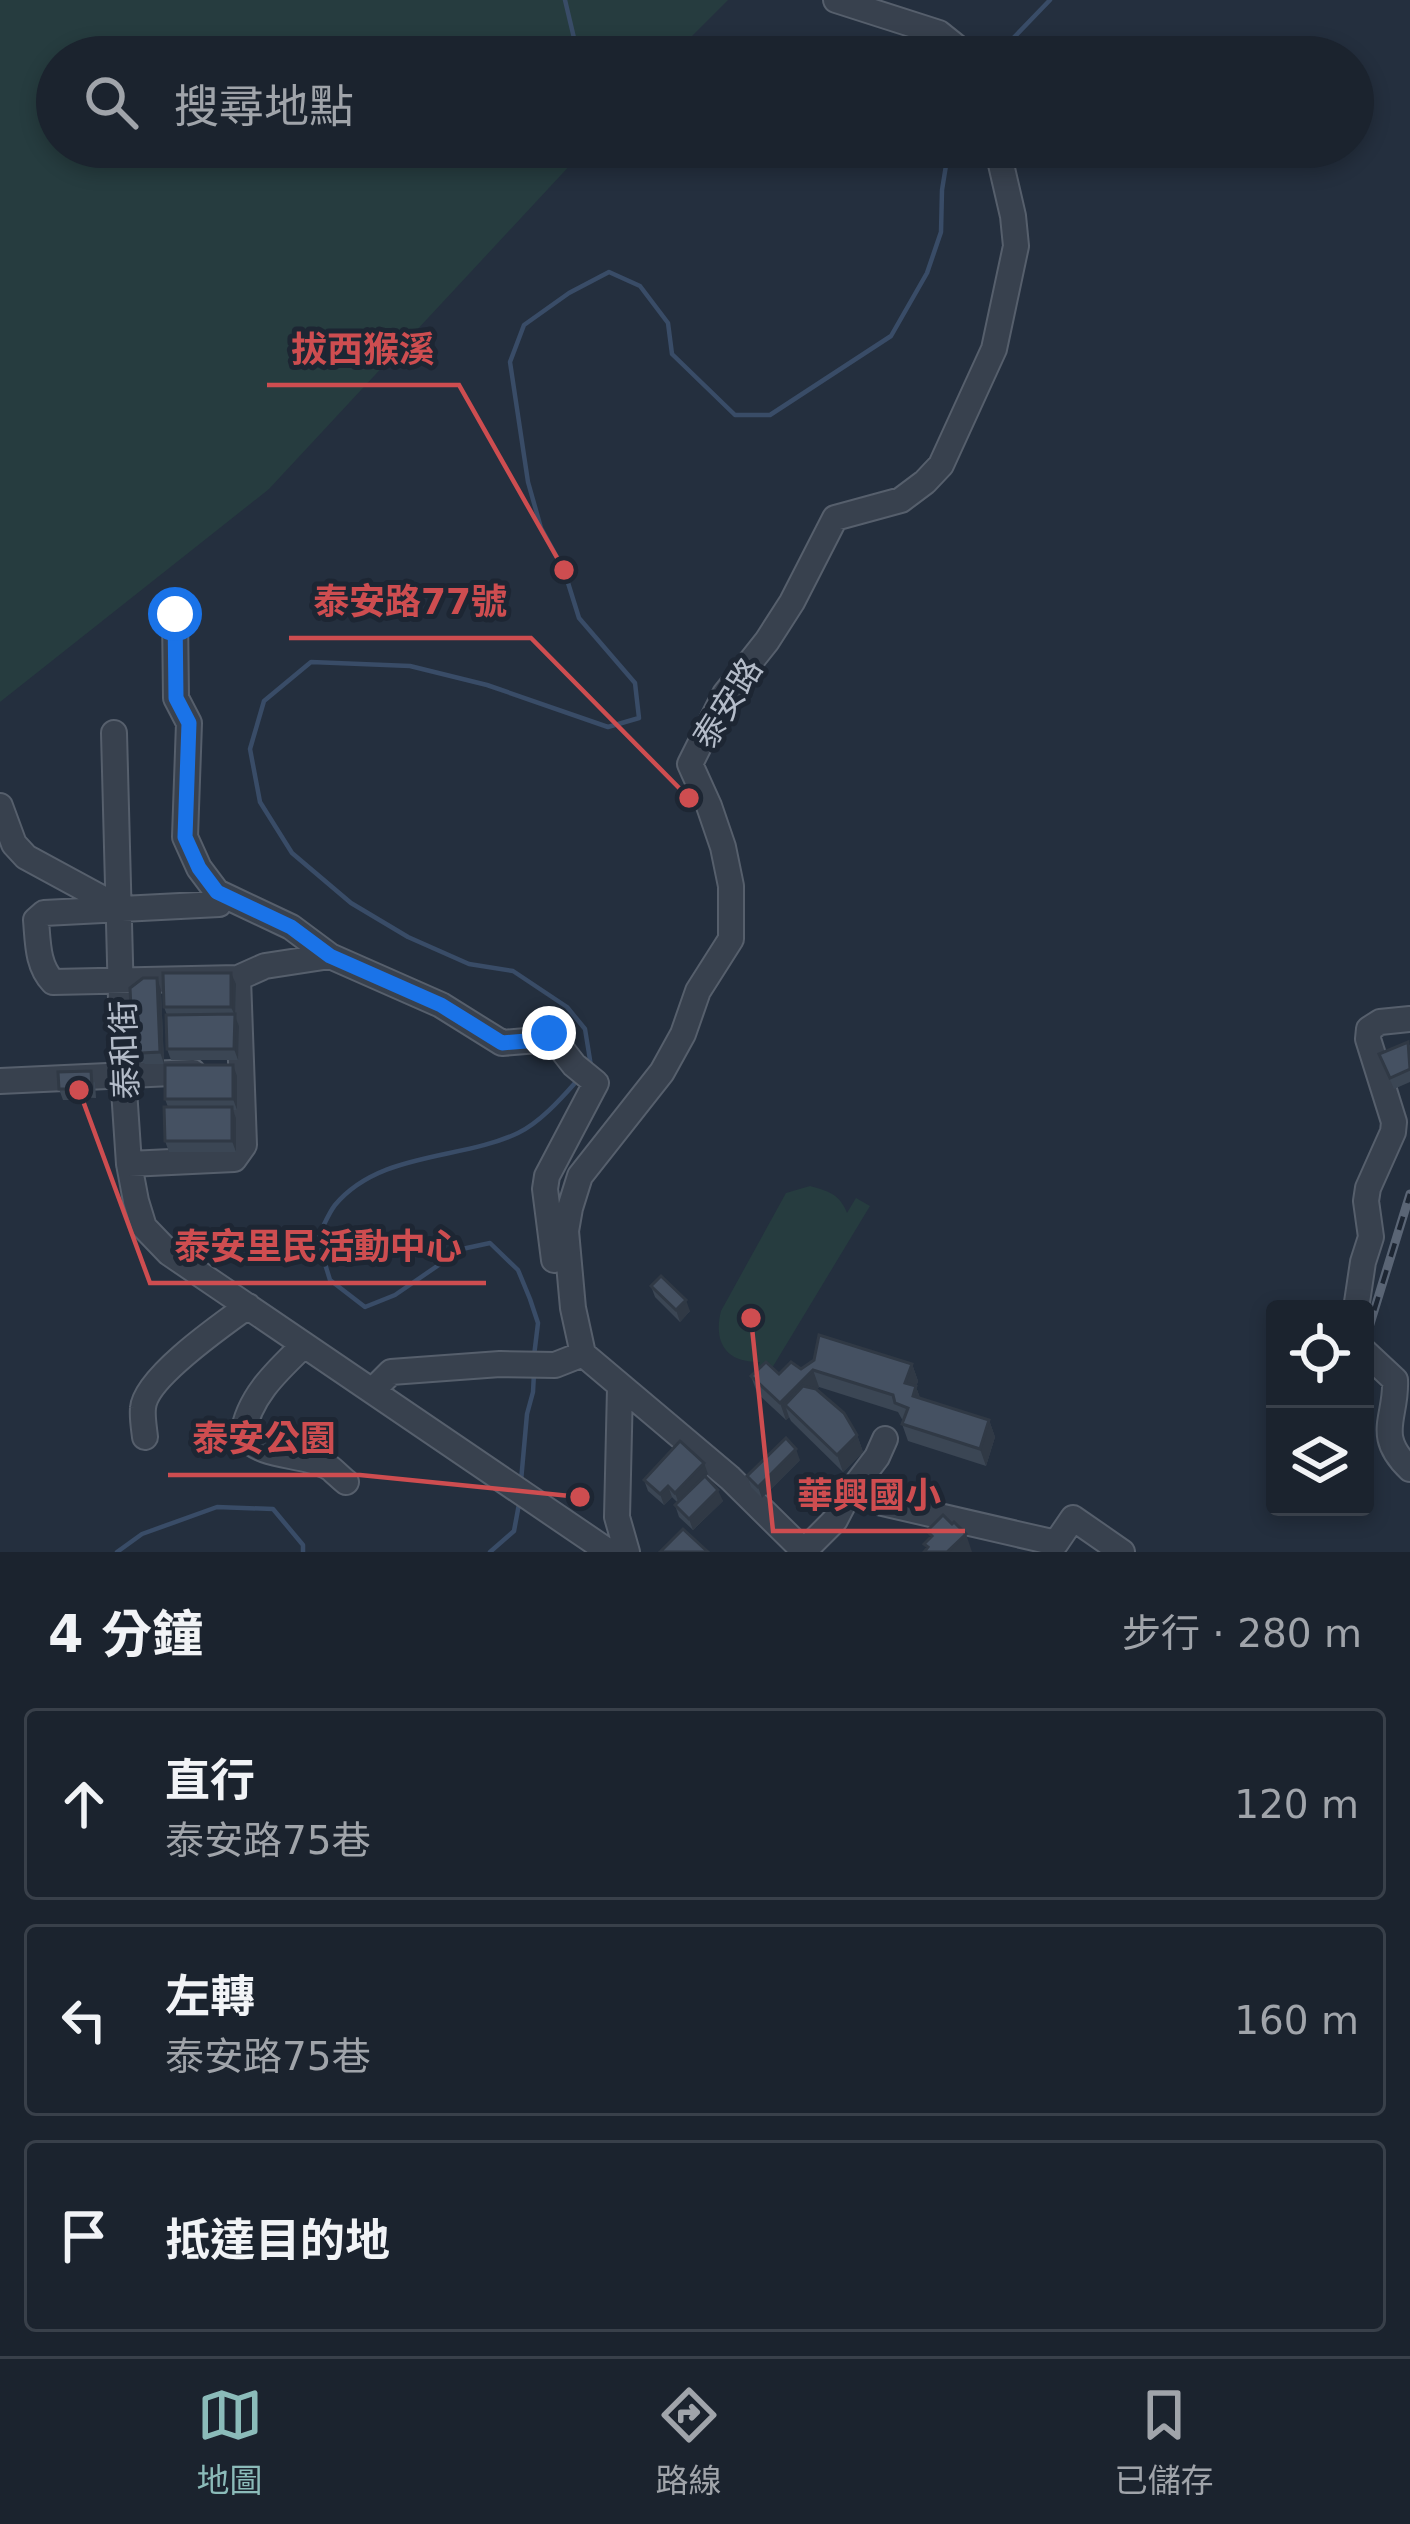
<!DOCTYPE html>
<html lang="zh-TW">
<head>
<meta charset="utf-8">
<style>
	:root { --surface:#1b232e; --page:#282f3a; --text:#f1f3f6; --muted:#a0a4aa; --line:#39404a; --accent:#8bbbb9 }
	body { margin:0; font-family:"DejaVu Sans","Noto Sans TC",sans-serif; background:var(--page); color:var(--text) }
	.controls { position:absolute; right:36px; bottom:36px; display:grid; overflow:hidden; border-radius:12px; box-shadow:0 6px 18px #0003 }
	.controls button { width:108px; height:108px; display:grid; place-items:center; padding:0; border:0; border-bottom:3px solid var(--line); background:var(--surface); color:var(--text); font:60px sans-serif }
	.stop { position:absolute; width:36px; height:36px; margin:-27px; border:9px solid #1a73e8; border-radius:50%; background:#fff }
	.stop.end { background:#1a73e8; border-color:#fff; box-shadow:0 3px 12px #0008 }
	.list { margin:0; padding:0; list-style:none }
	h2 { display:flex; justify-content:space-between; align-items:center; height:156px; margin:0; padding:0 48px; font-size:51px }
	h2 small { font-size:39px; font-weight:400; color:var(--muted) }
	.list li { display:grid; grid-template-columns:78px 1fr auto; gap:36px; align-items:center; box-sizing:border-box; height:192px; margin:0 24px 24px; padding:0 24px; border:3px solid var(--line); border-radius:12px }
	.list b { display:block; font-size:45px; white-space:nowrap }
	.list p { margin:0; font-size:39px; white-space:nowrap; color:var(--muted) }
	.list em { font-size:39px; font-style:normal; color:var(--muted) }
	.icon { flex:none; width:66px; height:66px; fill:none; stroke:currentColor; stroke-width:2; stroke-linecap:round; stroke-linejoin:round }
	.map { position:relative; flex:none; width:1410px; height:1552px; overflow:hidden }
	.search { position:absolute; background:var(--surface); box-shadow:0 6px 18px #0003; left:36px; right:36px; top:36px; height:132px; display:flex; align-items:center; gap:30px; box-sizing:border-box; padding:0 42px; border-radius:66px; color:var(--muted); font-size:45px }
	.sheet { height:804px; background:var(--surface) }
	nav { display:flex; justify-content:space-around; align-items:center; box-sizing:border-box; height:168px; border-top:3px solid var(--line); background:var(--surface); font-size:33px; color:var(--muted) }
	nav a { display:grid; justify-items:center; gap:6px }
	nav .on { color:var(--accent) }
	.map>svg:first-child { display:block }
	.green { fill:#263c3f }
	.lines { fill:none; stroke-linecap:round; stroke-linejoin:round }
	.stream { stroke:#394c67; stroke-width:4.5 }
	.minor-casing { stroke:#565f6c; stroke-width:28 }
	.minor { stroke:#38414e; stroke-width:24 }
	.rail-casing { stroke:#5a6575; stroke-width:9 }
	.rail { stroke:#1d2633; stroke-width:4.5; stroke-dasharray:14; stroke-linecap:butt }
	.wall { fill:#3b4654 }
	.shaded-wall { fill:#303945 }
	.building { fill:#455162; stroke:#303945; stroke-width:3 }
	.route { stroke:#1a73e8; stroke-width:15 }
	.labels { text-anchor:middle; stroke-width:10; stroke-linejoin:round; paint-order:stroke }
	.street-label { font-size:33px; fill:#b4bcc9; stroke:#1d2633 }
	.leader { fill:none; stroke:#ce4d50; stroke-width:4.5 }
	.callout-dot { fill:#ce4d50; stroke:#1d2633; stroke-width:4.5 }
	.callout-label { font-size:36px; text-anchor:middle; font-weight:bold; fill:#ce4d50; stroke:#1d2633; stroke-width:10; stroke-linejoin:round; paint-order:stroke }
</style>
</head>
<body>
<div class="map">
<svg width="1410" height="1552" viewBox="0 0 1410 1552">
	<rect width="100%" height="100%" fill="#242f3e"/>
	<path class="green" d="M0,0h728l-57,57h-614v90h530l-318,342 -269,213z
		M810,1186c18,5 30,8 37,27l9,-15 14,8 -107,177 -11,-6 8,-15c-34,1 -47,-20 -39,-51l65,-118z"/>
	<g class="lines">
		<path class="stream" d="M565,0l9,38 15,19
			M995,57l55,-57
			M591,1066l-6,-37 -18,-22 -54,-36 -44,-7 -61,-27 -57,-34 -59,-50 -32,-51 -10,-53 14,-48 47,-39 99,4 77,19 121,42 31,-9 -4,-35 -56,-65 -15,-48 -23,-42 -13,-46 -18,-120 14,-37 45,-32 40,-21 31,14 28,37 4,31 63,61h35l121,-79 36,-63 14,-41 1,-42 7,-43
			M534,1356l4,-33 -8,-24 -12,-29 -28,-27 -28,6 -67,46 -30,12 -35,-27 -13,-42c6,-10 11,-24 18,-33 45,-54 127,-45 183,-72 21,-10 42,-33 57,-50
			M521,1481l6,-67 6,-22 1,-19
			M117,1552l25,-18 75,-27 56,2 30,36v7
			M490,1552l24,-21 5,-27"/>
		<defs>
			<path id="minor" d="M836,0l103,33 30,24
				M175,615l1,83 13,25 -4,114 14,31 18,24 74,35 39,29 111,49 61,38 36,-3 11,-7 25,32 22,18 -49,93 -2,13 9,71
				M114,733l9,342 6,89 7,37 8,26 25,26 440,299
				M0,806l14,38 12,13 94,51
				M219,904l-175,9 -8,7c2,22 1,45 17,62l185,-4 27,-12 65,-10
				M0,1081l193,-9
				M129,1164l105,-5 10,-14 -6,-167
				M1356,1309l7,-47 8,-25 -5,-36 2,-13 25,-56 1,-10 -26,-83 1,-10 11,-7 30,-3
				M304,1345c-26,25 -56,52 -61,90 20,25 60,17 87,33 2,1 14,13 16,14
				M1365,1352l30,28c2,38 -21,55 15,89
				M620,1388l-3,129 10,35
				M372,1391l19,-19 109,-8 55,1 28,-11
				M145,1437c-1,-9 -3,-20 -2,-29 2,-30 80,-84 105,-102
				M848,1495l29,-38 8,-18
				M804,1551l31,-31 13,-25 208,48 17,-25 49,34
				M805,1552l-75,-74 -147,-124 -10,-46 -7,-77 4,-23 10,-32 82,-104 21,-38 15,-43 33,-52v-53l-8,-39 -14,-41 -19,-42 35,-70 42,-53 25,-39 43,-84 66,-18 24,-18 16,-17 53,-116 22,-103 -3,-30 -16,-69"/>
		</defs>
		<use href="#minor" class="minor-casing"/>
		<use href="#minor" class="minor"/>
		<defs>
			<path id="rail" d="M1366,1337l44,-143"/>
		</defs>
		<use href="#rail" class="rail-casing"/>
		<use href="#rail" class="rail"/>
	</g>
	<path class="wall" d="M236,984l-1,32 4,10 -1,34h-67l-4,-11v-34l-3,-8z
		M161,990l3,74h-19l-8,-6 -4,-12z
		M1410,1045v37l-16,7 -15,-35z
		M237,1076v34h-4l3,8v34h-67l-4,-11 3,-34 -3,-8z
		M95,1082l1,16 -22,-1 1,3h-12l-4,-11z
		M651,1286l39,25 -10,11 -25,-25z
		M819,1335l93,29 6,17 -2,6 4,11 69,22 6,17 -9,29 -78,-25 -6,-17 1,-3 -5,-9 -79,-25 -3,3 28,23 13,22 6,17 -20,20 -52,-51 -2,-4 -3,3 -29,-27 -6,-17 15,-14 13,12 12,-12 10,7 13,-9z
		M800,1460l-38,38 -11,-11 -4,-11z
		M708,1474l-3,3 18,24 -30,29 -14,-13 -4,-12 3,-2 -6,-6 -8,8 -16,-14 -4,-11z"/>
	<path class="shaded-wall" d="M231,973l5,11 -1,32 4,10 -1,34 -4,-11 1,-33 -4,-9z
		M157,978l4,12 3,74 -4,-12z
		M233,1065l4,11v34l-4,-11z
		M232,1107l4,11v34l-4,-11z
		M686,1300l4,11 -10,11 -4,-12z
		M912,1364l6,17 -2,6 6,16 -3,10 -14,-30z
		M813,1370l6,17 -26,26 -8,-8 4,12 -3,3 -6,-17z
		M989,1420l6,17 -9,29 -6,-17z
		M857,1435l6,17 -20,20 -6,-17z
		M796,1449l4,11 -38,38 -4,-11z
		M704,1463l4,11 -29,30 -4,-11z
		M668,1486l4,11 -8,8 -4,-11z
		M718,1490l5,11 -30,29 -4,-11z
		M966,1534l6,18h-25z"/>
	<path class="building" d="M163,973h68v34h-67z
		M143,978h14l3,74 -19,1 -8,-7 -3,-58z
		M235,1014l-1,35h-67l-1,-34z
		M1408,1042l2,27 -20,9 -11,-24z
		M165,1065h68v34h-68z
		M91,1071l1,16 -22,-1v3h-11l-1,-17z
		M164,1107h68v34h-67z
		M661,1276l25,24 -10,10 -25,-24z
		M819,1335l93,29 -7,19 11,3 -3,10 76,24 -9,29 -78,-25 6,-16 -13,-5 -2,-8 -80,-25 -33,33 -29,-27 15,-14 13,12 12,-12 10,7 13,-9z
		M803,1386l13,3 28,24 13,22 -20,20 -52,-50z
		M786,1438l10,11 -38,38 -11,-11z
		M680,1441l24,22 -29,30 -7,-7 -8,8 -16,-14z
		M705,1476l13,14 -29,29 -14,-14z
		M943,1515l9,9 2,-2 12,12 -19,18h-23l4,-5 -4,-3 8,-8 -5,-5z
		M683,1529l25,23h-48z"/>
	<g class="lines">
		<path class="route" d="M175,614l1,84 13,25 -4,114 14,31 18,24 74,35 39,29 111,49 61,38 36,-3 11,-7"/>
	</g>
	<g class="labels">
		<g class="street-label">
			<text transform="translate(727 703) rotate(-58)" y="12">泰安路</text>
			<text transform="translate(124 1050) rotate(-92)" y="12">泰和街</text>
		</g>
	</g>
	<path class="leader" d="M564 570L459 385H267M689 798L531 638H289M79 1090L150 1283H486M580 1497L360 1475H168M751 1318L773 1531H965"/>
	<g class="callout-dot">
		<circle cx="564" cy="570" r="12"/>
		<circle cx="689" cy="798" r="12"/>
		<circle cx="79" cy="1090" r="12"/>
		<circle cx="580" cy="1497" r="12"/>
		<circle cx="751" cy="1318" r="12"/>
	</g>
	<g class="callout-label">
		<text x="363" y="362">拔西猴溪</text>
		<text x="410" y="614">泰安路77號</text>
		<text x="318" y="1259">泰安里民活動中心</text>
		<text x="264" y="1451">泰安公園</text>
		<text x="869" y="1508">華興國小</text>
	</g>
</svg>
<div class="controls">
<button><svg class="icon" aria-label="locate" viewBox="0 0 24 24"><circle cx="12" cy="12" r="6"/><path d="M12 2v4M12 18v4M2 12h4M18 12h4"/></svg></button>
<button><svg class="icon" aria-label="layers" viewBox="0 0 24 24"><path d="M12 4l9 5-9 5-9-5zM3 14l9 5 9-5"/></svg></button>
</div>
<div class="stop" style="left:175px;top:614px"></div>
<div class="stop end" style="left:549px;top:1033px"></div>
<div class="search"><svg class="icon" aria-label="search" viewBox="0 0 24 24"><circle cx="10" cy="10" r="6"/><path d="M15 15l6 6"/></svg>搜尋地點</div>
</div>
<section class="sheet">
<h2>4 分鐘<small>步行 · 280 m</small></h2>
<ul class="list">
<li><svg class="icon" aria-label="ahead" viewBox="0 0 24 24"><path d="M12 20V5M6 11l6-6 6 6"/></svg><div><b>直行</b><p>泰安路75巷</p></div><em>120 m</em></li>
<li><svg class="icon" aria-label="left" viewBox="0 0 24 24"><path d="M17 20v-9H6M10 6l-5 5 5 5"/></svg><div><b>左轉</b><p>泰安路75巷</p></div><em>160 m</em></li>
<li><svg class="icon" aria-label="arrive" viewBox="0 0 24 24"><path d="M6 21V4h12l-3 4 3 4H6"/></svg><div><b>抵達目的地</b></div></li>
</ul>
</section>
<nav>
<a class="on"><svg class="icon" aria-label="map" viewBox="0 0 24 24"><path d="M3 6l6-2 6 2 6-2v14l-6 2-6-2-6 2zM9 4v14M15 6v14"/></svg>地圖</a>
<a><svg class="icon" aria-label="directions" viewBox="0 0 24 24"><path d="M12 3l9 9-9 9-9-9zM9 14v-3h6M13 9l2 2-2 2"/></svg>路線</a>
<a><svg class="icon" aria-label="saved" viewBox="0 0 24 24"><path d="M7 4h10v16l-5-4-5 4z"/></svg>已儲存</a>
</nav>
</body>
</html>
